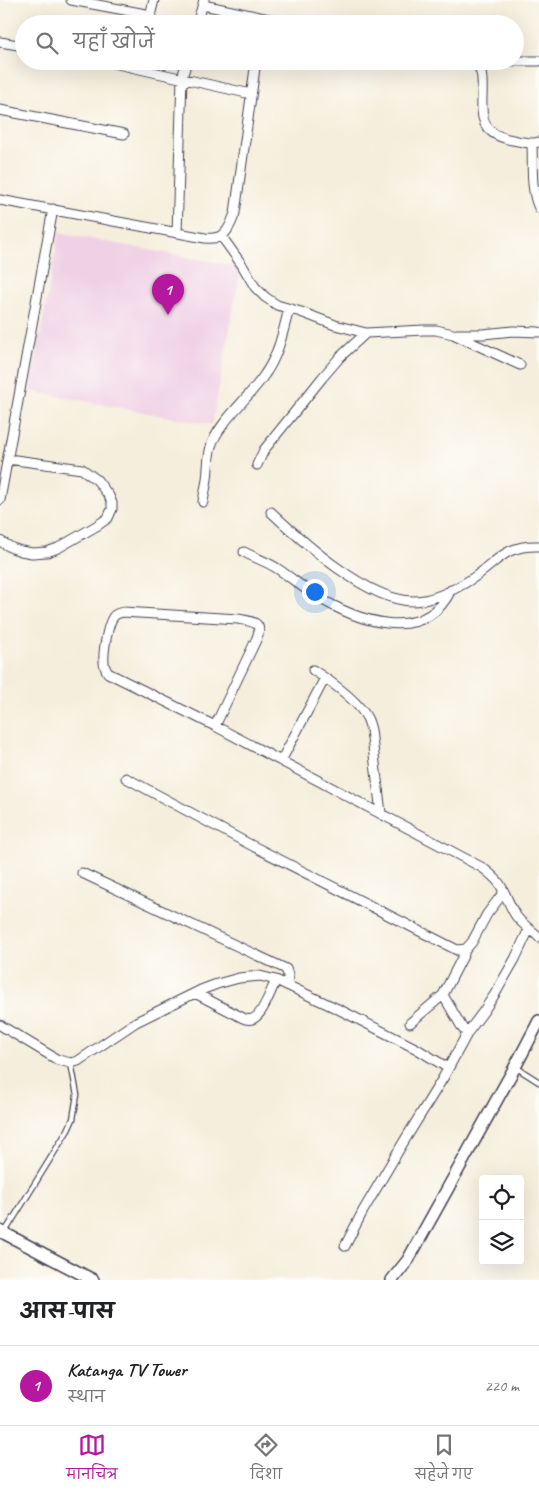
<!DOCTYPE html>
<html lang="hi">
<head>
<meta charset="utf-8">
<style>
	:root { --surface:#fff; --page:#f6f6f6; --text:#202124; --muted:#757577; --line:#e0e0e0; --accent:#b5179e }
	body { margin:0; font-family:Caveat,"Playpen Sans Deva",sans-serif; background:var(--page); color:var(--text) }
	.controls { position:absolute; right:15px; bottom:15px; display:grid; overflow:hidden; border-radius:5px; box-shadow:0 5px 20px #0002 }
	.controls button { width:45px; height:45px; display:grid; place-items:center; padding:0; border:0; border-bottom:1px solid var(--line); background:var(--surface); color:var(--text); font:25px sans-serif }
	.you { position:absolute; left:314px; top:591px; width:18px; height:18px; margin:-12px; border:4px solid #fff; border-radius:50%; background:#1a73e8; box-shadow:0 0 0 8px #1a73e833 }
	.badge { display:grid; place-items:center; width:32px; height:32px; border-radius:50%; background:var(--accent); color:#fff; font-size:16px; font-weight:700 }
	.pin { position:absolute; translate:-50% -41px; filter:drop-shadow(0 1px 2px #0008) }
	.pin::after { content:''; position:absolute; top:26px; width:18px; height:15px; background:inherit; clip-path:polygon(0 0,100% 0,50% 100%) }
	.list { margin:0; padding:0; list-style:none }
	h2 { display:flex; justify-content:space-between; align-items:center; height:65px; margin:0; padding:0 20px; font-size:21px }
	h2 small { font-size:16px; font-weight:400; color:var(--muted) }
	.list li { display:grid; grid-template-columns:32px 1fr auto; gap:15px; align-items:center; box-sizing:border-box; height:80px; padding:0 20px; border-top:1px solid var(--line) }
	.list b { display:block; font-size:19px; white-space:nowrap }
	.list p { margin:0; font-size:16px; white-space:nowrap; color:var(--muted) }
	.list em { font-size:16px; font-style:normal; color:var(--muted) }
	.icon { flex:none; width:28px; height:28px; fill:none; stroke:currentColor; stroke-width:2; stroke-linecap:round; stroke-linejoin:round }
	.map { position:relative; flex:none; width:539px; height:1280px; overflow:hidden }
	.search { position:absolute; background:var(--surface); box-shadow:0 5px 20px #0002; left:15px; right:15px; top:15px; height:55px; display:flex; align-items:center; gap:12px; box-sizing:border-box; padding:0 18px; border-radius:28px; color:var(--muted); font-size:19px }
	.sheet { height:145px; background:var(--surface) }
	nav { display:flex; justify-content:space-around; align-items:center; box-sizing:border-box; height:70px; border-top:1px solid var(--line); background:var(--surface); font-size:14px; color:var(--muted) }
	nav a { display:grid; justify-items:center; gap:2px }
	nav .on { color:var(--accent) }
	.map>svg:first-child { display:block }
	.built { fill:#f0d0e5 }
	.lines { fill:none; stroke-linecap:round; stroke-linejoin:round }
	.service-casing { stroke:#424153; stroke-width:7 }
	.minor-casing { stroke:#424153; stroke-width:11 }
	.tertiary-casing { stroke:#424153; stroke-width:14 }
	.service { stroke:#fff; stroke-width:4.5 }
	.minor { stroke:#fff; stroke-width:9 }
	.tertiary { stroke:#fff; stroke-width:11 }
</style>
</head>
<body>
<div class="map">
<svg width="539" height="1280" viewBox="0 0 539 1280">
	<rect width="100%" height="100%" fill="#fdfcf7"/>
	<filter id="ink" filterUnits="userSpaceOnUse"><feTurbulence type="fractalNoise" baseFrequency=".02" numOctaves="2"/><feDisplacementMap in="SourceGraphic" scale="10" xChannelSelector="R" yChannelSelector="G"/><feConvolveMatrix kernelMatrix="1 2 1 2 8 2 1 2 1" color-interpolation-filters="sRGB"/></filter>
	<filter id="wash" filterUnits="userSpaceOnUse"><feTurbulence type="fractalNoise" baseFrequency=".0096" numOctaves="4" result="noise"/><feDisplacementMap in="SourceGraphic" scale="20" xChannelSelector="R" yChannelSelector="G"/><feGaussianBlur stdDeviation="1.12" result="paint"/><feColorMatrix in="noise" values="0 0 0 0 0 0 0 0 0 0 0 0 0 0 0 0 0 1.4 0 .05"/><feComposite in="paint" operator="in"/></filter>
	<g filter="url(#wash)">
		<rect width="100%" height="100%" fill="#f5eedc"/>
		<path class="built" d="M59,233l182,34 -29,158 -182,-34z"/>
	</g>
	<g filter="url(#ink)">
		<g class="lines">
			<defs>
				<path id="service" d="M517,1068l22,14
					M5,1232l63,-102 5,-11 4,-24 -6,-32"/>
				<path id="minor" d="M71,0l80,15
					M203,5l90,19
					M148,24l6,-24
					M197,24l7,-24
					M0,42l24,4
					M104,61l147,33
					M475,61c4,6 7,11 7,18 2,26 -9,52 26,60 11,2 21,6 31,3
					M513,61h26
					M0,110l124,24
					M532,144c1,20 -2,45 7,64
					M0,200l205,38c20,2 24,-8 30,-25l21,-152
					M177,233l5,-155 5,-17
					M222,237l20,28 13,22 10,10 12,8 24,7 34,13 31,8 58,-3h12l17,4 67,31
					M457,334h26l30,-3 26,1
					M257,465l7,-15 58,-72 18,-21 26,-24
					M0,500l53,-291
					M203,502c1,-8 3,-15 4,-23 2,-13 0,-25 6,-38 12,-25 37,-44 52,-67 14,-20 18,-43 24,-65
					M271,512c32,30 97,89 142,89 21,0 43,-12 60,-23 26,-17 31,-33 66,-32
					M0,541l12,7 9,3 11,2 15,-1 11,-4 40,-23 10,-7 4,-9v-6l-3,-7 -12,-16 -15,-11 -74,-10
					M244,552c11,6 24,10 34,17 12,8 23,17 35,25 41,26 110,53 138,-4
					M313,670c17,11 45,31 54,48 2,4 3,8 4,12l10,83
					M215,726l41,-86c8,-18 -2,-18 -18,-21l-115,-7c-3,1 -5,1 -8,3 -7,5 -12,37 -11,47 0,4 2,8 4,11l107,53 268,142c7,6 15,11 19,20 5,9 8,19 14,28 6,8 15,14 23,21
					M281,761l44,-83
					M126,778l123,66 208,106 9,-1 6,-7 15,-28 17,-22
					M82,873l204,96 2,6 -1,10
					M195,993l48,25c2,1 6,2 9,1 10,-2 19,-29 24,-39
					M443,995l20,34 5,3
					M410,1023l33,-28 21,-41
					M0,1025l58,35 13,3 7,-2 58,-39 65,-32 16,-6 22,-6 21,-2 16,4 64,30 77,39 31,19
					M345,1246l18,-35 40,-68 40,-65 25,-46 15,-20 12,-18 20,-35 14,-30"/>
				<path id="tertiary" d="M0,1231l93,49
					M392,1280l16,-20 107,-193 24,-46"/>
			</defs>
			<use href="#service" class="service-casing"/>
			<use href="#minor" class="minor-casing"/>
			<use href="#tertiary" class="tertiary-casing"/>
			<use href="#service" class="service"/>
			<use href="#minor" class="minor"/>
			<use href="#tertiary" class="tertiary"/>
		</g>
	</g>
</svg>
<div class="controls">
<button><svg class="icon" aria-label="locate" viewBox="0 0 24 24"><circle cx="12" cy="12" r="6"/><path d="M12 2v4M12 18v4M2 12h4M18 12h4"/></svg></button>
<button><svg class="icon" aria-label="layers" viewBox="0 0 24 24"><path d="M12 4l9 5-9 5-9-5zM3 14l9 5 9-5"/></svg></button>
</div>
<div class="you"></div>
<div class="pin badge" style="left:168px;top:315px">1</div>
<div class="search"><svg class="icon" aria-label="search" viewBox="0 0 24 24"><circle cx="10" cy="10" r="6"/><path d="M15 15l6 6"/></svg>यहाँ खोजें</div>
</div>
<section class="sheet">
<h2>आस-पास<small></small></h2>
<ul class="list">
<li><span class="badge">1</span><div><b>Katanga TV Tower</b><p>स्थान</p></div><em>220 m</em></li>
</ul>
</section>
<nav>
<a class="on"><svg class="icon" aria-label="map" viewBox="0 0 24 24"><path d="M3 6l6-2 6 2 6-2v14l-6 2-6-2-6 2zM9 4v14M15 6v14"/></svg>मानचित्र</a>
<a><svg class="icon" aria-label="directions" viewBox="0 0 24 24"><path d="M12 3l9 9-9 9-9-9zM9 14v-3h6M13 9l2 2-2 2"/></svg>दिशा</a>
<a><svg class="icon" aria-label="saved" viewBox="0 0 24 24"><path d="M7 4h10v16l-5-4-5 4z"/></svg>सहेजे गए</a>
</nav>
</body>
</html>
